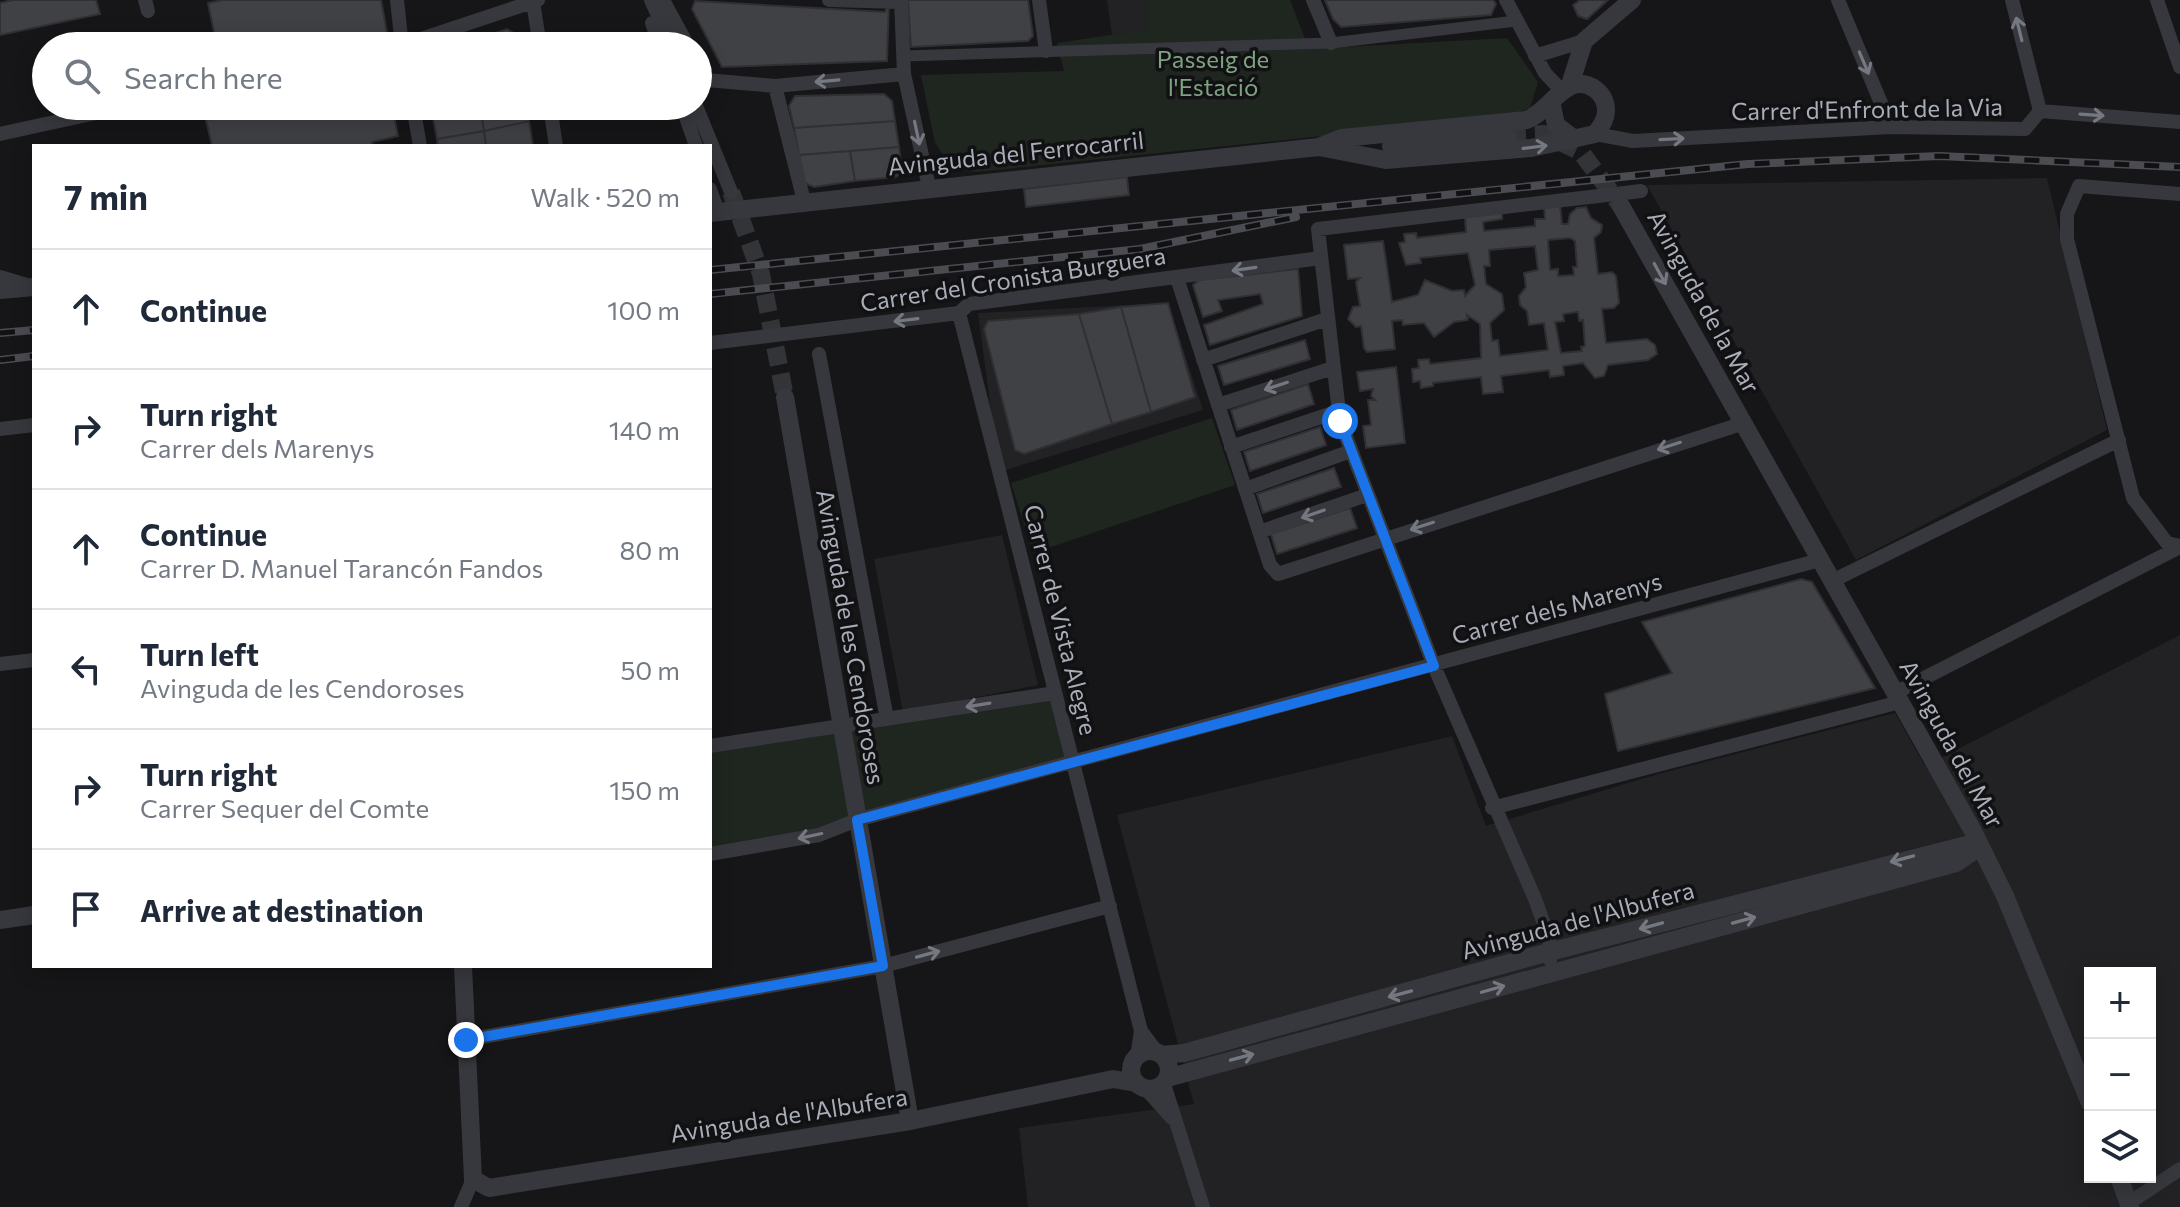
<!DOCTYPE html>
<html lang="en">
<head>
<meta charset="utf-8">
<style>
	:root { --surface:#fff; --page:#f6f6f7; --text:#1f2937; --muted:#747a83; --line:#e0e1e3 }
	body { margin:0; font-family:Commissioner,sans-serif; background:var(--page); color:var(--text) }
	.controls { position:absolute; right:24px; bottom:24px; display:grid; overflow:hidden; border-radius:0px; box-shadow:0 4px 20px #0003 }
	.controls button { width:72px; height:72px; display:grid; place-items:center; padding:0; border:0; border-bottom:2px solid var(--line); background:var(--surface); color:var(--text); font:40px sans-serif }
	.stop { position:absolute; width:24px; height:24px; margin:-18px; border:6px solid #1a73e8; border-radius:50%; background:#fff }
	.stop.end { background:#1a73e8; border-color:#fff; box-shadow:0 2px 8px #0008 }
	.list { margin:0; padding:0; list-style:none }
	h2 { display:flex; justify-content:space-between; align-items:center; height:104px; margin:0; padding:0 32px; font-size:34px }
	h2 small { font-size:26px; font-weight:400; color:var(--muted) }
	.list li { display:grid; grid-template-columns:52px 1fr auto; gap:24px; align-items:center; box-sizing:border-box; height:120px; padding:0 32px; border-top:2px solid var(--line) }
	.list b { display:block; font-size:30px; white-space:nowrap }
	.list p { margin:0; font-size:26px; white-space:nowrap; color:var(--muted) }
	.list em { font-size:26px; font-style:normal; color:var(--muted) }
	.icon { flex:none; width:44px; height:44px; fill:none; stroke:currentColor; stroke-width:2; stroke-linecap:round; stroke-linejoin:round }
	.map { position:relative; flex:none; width:2180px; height:1207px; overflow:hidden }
	.search { position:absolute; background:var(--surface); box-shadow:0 4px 20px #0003; left:32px; top:32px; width:680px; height:88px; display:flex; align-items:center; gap:20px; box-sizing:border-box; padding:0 28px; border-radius:44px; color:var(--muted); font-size:30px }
	.panel { position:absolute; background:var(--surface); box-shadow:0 4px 20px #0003; left:32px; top:144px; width:680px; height:824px; border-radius:0px }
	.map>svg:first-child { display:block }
	.built { fill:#222225; fill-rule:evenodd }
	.green { fill:#1e261f }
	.building { fill:#404145; stroke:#303034; stroke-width:2; fill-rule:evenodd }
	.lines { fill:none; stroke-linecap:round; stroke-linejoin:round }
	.tertiary-tunnel { stroke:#333438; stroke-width:18; stroke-dasharray:18 9; stroke-linecap:butt }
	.pedestrian { stroke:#37383d; stroke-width:11 }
	.minor { stroke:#37383d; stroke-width:14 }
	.tertiary { stroke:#37383d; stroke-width:18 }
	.rail-casing { stroke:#4a4c52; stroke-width:8 }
	.rail { stroke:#111113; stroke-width:5; stroke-dasharray:15; stroke-linecap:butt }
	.oneway { stroke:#757881 }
	.route { stroke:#1a73e8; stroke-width:10 }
	.labels { text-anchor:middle; stroke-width:7; stroke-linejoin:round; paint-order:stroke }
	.park-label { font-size:24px; fill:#7fa381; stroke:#111113 }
	.street-label { font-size:24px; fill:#a8adb8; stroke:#111113 }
</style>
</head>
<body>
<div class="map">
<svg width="2180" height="1207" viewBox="0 0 2180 1207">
	<rect width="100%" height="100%" fill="#161618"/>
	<path class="built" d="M1107,0h38l6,29 -39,6z
		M2047,178l60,252 -251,130 -209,-375z
		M1168,303l35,107 -204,62 -21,-159z
		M1002,535l36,150 -135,27 -29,-153z
		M2180,635v572h-1152l-9,-79 175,-24 -77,-289 335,-79 34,90 172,-52 237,-61 30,53zM2090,973h60v204h-60z"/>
	<path class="green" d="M1145,0h145l19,49 198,-11 31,44 -8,26 -23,9 -531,55 -22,-2 -19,-27 -14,-68 143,-4 -7,-28 93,-14z
		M1212,418l23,67 -202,68 -22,-70z
		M1052,699l16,60 -206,56 -16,-85z
		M837,732l15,85 -35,14 -107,19v-97z"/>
	<path class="building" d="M13,0h83l4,14 -100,21v-32z
		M223,0h158l6,33 -62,13h-108l-9,-43z
		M908,0h120l5,36 -5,5 -117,6z
		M1325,0h168l3,4 -5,11 -150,12 -8,-8z
		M1580,0h28l-21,19 -9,-3 -5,-11z
		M695,1l190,11 4,-10 -2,59 -165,6 -30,-58z
		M507,29l12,7 1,10h-50l-1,-4z
		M884,94l8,7 3,20 -101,7 -5,-22 6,-10z
		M392,106l6,30 -26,6 1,4h-161l-9,-39z
		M431,106h49l4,25 -47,8z
		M480,106h47l2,15 -45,10z
		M529,121l4,25h-47l-2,-15z
		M895,121l4,26 -100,8 -5,-27z
		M484,131l2,15h-48l-1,-7z
		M899,147l3,24 -6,6 -41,4 -5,-30z
		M850,151l5,30 -41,6 -9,-4 -6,-28z
		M1127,177l2,18 -103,12 -2,-18z
		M1560,205l2,19h6l2,-10 7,-6 9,-1 5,11 11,7 -1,7 -7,6 4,36 14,-2 4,4 3,27 -5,5 -12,1 4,34 41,-4 8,6 2,9 -9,6 -40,5 -4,11 -9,2 -12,-15 -20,3 1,9 -14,2 -1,-7 -48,6 2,16 -20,2 -2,-17 -48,6v3l-12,2 -1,-7 -7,1 -1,-13 7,-1 -1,-8 11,-1 1,5 51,-6 -1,-34 -13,-9 1,5 -14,2 -20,15 -10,-14 -21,2 -1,-5 -10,1 3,28 -28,3 -3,-4 -3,-22 -5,1 -8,-8 5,-12 7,-1 -4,-24 4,-4 -12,1 -4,-34 39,-4 9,61 26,-7 7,-15 27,11 12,-1 1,6 10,-11 -7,-32 -48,5 1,5 -15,2 -7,-22 6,-1 -1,-8 12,-1 1,5 49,-6 -1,-15 37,-5v7l-19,3 1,9 51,-5v-7h10l-1,-13zM1570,238l5,3 2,26h-4l1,8 -16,1v-7l-8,1 -2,-30zM1535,246l3,24 -14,3 2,14 -7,9 1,9 7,6 2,14 15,-2 4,27 -48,6 -2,-16 -6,1 -2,-18 14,-13 -2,-16 -16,-10 -2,-18h6l-1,-16zM1578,312l1,9 4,-1 2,26 -4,1 1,4 -21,2 -6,-31 9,-1 -1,-7z
		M1298,269l4,47 -92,29 -6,-20 59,-21 -3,-10 -42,6 4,11 -19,6 -10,-32 6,-5z
		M1168,303l27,94 -44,15 -30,-105z
		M1121,307l30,105 -39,12 -33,-110z
		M1079,314l33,110 -88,30 -9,-4 -31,-121 4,-8z
		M1305,340l5,19 -86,26 -6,-19z
		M1396,367l9,76 -39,5 -3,-22 8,-1 -3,-25h7l-4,-4 2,-7 -13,2 -3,-19z
		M1308,384l6,20 -77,26 -6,-20z
		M1320,427l6,18 -76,26 -6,-19z
		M1334,468l7,19 -78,26 -6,-19z
		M1350,508l7,20 -80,26 -6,-20z
		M1801,579l11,3 63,106 -257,63 -13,-57 67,-21 -30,-51z"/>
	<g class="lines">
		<path class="tertiary-tunnel" d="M1508,136l36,-2 37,18 40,54
			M731,192l30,82 24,123"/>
		<path class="pedestrian" d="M904,56l427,-13 185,-22"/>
		<path class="minor" d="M145,0l3,11
			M397,0l5,46
			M651,0l21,46
			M663,0l25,46
			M829,0l72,2
			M901,0l3,74 25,113
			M1039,0l7,51
			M1313,0l18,43
			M1506,0l39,73 16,17
			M1838,0l53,127
			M2012,0l28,111
			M2157,0l23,67
			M533,2l7,44
			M652,23l8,23
			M400,46l138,-46
			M1535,56l49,-15
			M698,65l8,15 69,6 129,-12
			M775,86l29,115
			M413,106l7,40
			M550,106l6,40
			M682,106l14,40
			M696,106l35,86
			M0,134l128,-28
			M1595,134l38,7 258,-14 134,2 15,-18 140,11
			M710,189l8,23
			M2180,194l-101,-8 -12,28v25l66,259 34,45 13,3
			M0,277l27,8
			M1177,278l93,287 8,9 466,-151
			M959,313l182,718 16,21
			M710,343l249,-30 10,-9 352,-46
			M819,354l68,365
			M1203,360l124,-41
			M1218,405l115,-37
			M0,429l34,-4
			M1231,447l108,-36
			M1245,489l106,-38
			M1259,532l108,-37
			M1832,581l287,-141
			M0,664l34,-4
			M1895,693l285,-146
			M710,746l345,-53
			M1492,808l408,-106
			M710,854l109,-19 38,-15 963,-260
			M1550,960l-1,-22 -14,-39 -101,-233 -94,-245 -22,-192 323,-38
			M466,1040l417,-74 227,-60
			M1137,1056l4,-25
			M1164,1084l39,123
			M1145,1088l27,30
			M2129,1203l51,-34
			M461,1207l12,-28"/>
		<path class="tertiary" d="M1570,85l14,-44 48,-41
			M1552,105l4,20 17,13
			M1391,146l117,-10
			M1621,206l352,625 32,65 85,207
			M710,213l609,-66 23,-9 184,-18c24,-7 40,-51 69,-31 7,5 11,13 11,22 0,9 -5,16 -11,23l-64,14 -145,12 -67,-13
			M0,290l34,-3
			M785,397l125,724
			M0,920l34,-5
			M463,966l10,213 16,9 421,-67 203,-42 23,4
			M1131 1070a19 19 0 1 1 38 0a19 19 0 1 1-38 0Z
			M1162,1055l22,-2 365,-101 429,-110
			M1167,1078l789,-215 16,-11 6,-10
			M2119,1177l11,30"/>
		<defs>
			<path id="rail" d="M710,270l1038,-106 191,-8 241,11
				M710,294l430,-45 156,-32
				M0,333l34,-3
				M0,360l34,-4"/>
		</defs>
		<use href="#rail" class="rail-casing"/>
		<use href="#rail" class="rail"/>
	</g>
	<defs><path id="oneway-shaft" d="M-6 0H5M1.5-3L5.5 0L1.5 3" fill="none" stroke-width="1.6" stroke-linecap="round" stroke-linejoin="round" transform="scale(2)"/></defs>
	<g class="oneway">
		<use href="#oneway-shaft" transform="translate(2019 29) rotate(-104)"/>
		<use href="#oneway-shaft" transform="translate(1864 63) rotate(67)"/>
		<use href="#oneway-shaft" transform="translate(827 81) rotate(175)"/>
		<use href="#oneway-shaft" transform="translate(2092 115) rotate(4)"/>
		<use href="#oneway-shaft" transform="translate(917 133) rotate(78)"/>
		<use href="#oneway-shaft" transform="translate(1672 139) rotate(-3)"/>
		<use href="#oneway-shaft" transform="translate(1535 147) rotate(-7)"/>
		<use href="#oneway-shaft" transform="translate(1244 269) rotate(172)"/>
		<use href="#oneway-shaft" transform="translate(1660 274) rotate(61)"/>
		<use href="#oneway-shaft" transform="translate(906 320) rotate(173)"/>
		<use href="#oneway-shaft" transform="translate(1276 386) rotate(162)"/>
		<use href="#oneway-shaft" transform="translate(1669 446) rotate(162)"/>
		<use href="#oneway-shaft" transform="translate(1313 514) rotate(161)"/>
		<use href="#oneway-shaft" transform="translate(1422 526) rotate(162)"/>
		<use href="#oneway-shaft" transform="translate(978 705) rotate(171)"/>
		<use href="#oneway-shaft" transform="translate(810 836) rotate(168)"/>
		<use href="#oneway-shaft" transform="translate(1902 859) rotate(165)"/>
		<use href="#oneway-shaft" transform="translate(1744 920) rotate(-15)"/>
		<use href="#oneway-shaft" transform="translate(1651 926) rotate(165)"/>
		<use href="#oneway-shaft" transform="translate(928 954) rotate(-15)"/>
		<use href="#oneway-shaft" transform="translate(1493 989) rotate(-16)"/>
		<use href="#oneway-shaft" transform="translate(1400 994) rotate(165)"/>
		<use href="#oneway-shaft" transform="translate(1242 1057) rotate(-15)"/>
	</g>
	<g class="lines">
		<path class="route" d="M466,1040l417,-74 -26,-146 577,-154 -94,-245"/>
	</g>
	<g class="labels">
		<g class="park-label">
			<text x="1213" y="68">Passeig de<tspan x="1213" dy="28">l'Estació</tspan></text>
		</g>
		<g class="street-label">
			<text transform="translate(1867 110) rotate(-1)" y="8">Carrer d'Enfront de la Via</text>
			<text transform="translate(1016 154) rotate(-6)" y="8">Avinguda del Ferrocarril</text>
			<text transform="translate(1013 280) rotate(-9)" y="8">Carrer del Cronista Burguera</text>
			<text transform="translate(1703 302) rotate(61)" y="8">Avinguda de la Mar</text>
			<text transform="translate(1557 609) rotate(-15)" y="8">Carrer dels Marenys</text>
			<text transform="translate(1060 620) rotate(76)" y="8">Carrer de Vista Alegre</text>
			<text transform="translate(850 637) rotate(80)" y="8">Avinguda de les Cendoroses</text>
			<text transform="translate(1951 744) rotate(61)" y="8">Avinguda del Mar</text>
			<text transform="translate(1578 921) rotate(-15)" y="8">Avinguda de l'Albufera</text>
			<text transform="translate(789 1116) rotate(-9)" y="8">Avinguda de l'Albufera</text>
		</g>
	</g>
</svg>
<div class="controls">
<button>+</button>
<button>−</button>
<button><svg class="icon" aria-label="layers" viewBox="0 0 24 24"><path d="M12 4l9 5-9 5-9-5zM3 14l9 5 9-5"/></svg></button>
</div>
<div class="stop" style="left:1340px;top:421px"></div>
<div class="stop end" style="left:466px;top:1040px"></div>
<div class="search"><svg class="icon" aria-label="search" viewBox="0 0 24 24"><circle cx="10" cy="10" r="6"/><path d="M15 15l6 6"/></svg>Search here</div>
<section class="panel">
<h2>7 min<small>Walk · 520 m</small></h2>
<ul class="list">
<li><svg class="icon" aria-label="ahead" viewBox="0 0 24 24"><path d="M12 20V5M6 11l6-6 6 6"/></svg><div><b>Continue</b></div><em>100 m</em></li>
<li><svg class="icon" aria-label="right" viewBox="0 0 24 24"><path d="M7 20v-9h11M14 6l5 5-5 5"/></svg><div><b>Turn right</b><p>Carrer dels Marenys</p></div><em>140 m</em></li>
<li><svg class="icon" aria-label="ahead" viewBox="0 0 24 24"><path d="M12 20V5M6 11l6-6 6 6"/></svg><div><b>Continue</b><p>Carrer D. Manuel Tarancón Fandos</p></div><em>80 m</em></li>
<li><svg class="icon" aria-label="left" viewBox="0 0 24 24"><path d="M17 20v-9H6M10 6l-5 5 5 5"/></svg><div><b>Turn left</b><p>Avinguda de les Cendoroses</p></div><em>50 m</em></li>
<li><svg class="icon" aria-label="right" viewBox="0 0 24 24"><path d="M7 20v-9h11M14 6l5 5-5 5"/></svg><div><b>Turn right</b><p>Carrer Sequer del Comte</p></div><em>150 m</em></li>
<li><svg class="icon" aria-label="arrive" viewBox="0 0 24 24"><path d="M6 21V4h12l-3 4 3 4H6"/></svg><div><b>Arrive at destination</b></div></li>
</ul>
</section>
</div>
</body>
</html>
